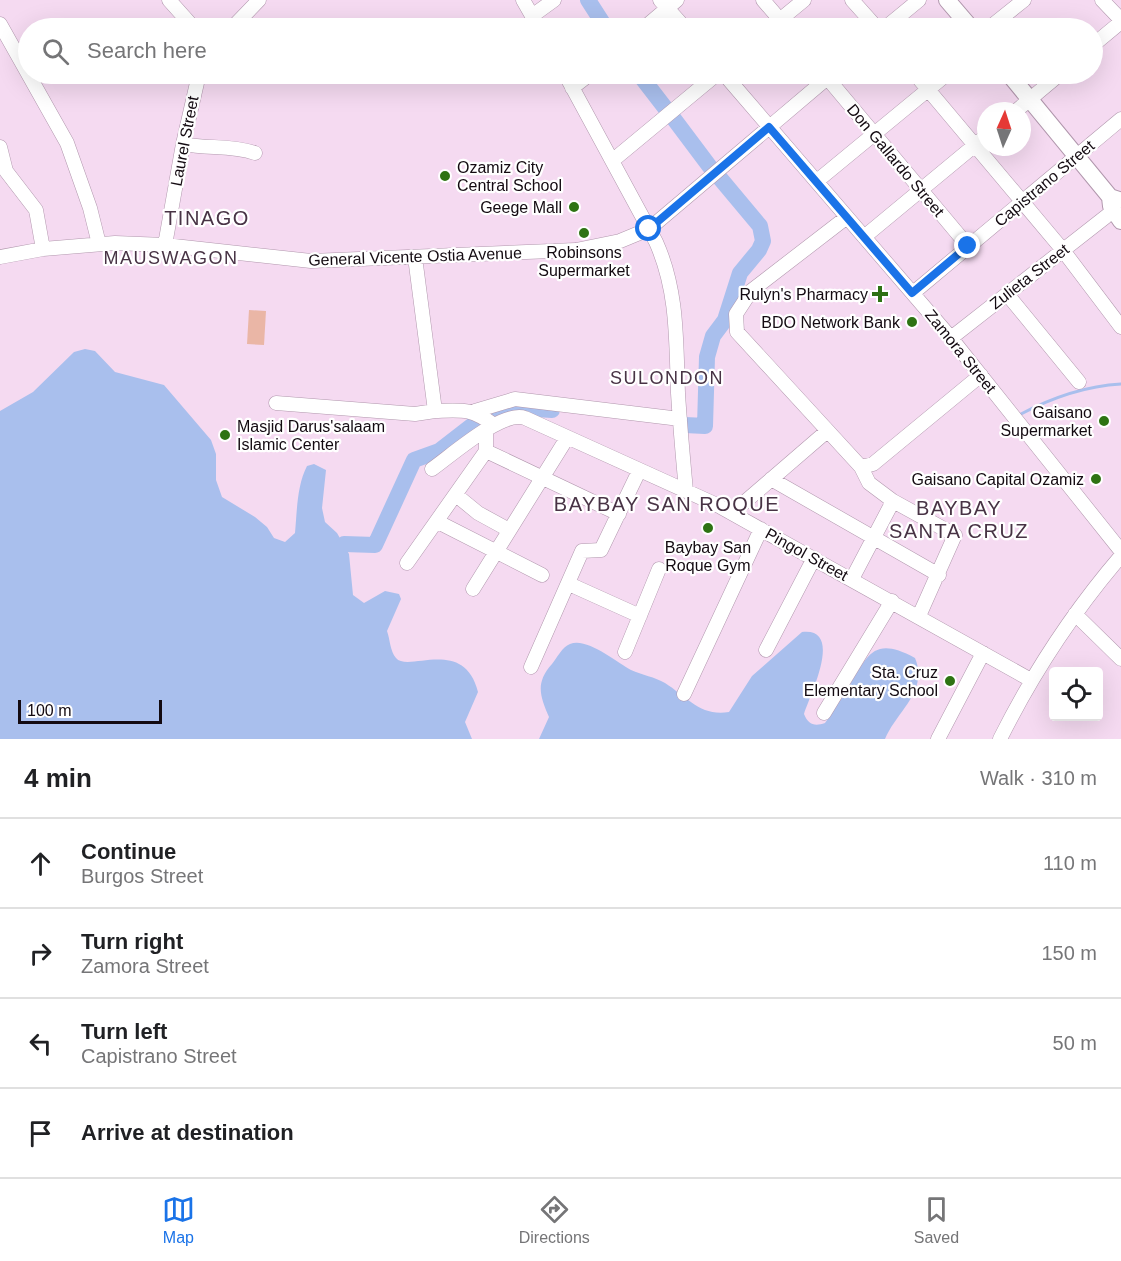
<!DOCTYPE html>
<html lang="en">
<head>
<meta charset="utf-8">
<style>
	:root { --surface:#fff; --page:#f6f6f6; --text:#202124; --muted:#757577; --line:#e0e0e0; --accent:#1a73e8 }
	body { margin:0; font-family:Helvetica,sans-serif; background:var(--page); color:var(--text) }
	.controls { position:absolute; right:18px; bottom:18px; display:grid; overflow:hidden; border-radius:6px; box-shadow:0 6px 24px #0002 }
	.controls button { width:54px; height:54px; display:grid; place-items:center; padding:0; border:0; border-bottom:2px solid var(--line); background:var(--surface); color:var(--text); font:30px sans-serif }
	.compass { position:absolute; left:977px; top:102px; width:54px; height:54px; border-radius:50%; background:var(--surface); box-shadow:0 6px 24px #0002; rotate:3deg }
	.scale { position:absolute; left:18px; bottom:15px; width:144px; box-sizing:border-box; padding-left:6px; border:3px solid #130a11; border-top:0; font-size:16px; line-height:21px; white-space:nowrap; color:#130a11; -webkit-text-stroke:4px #fff; paint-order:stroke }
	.stop { position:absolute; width:18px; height:18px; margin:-14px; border:4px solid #1a73e8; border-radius:50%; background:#fff }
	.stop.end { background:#1a73e8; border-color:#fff; box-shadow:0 2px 6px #0008 }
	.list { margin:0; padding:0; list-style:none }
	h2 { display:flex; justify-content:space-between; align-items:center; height:78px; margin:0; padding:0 24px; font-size:26px }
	h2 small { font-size:20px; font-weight:400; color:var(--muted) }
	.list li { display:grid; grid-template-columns:39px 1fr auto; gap:18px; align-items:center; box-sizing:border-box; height:90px; padding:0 24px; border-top:2px solid var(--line) }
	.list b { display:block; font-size:22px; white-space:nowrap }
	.list p { margin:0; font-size:20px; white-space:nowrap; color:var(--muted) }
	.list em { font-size:20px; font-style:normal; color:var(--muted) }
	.icon { flex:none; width:33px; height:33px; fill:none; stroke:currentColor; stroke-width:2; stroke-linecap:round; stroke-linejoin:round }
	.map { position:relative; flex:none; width:1121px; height:739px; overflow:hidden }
	.search { position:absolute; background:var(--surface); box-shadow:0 6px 24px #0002; left:18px; right:18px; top:18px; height:66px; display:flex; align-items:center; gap:15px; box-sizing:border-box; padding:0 21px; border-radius:33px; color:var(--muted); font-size:22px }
	.sheet { height:438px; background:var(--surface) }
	nav { display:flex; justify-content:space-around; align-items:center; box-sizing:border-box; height:84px; border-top:2px solid var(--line); background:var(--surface); font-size:16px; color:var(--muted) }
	nav a { display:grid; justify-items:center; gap:3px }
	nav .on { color:var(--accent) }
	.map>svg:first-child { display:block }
	.green { fill:#eab6a6 }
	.water { fill:#a9bfed }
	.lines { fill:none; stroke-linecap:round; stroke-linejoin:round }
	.stream { stroke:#a9bfed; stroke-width:3 }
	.river { stroke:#a9bfed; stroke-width:16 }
	.minor-casing { stroke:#b197ad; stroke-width:15 }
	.major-casing { stroke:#b197ad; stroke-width:18 }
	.minor { stroke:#fff; stroke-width:14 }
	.major { stroke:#fff; stroke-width:16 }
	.route { stroke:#1a73e8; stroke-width:8 }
	.poi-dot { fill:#2e7313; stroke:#fff; stroke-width:2 }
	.labels { text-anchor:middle; stroke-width:4.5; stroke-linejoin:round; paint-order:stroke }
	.street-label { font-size:16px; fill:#130a11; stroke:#fff }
	.poi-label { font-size:16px; fill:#130a11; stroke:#fff; text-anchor:end }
	.neighbourhood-label { font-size:18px; letter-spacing:1.5px; fill:#483345; stroke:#fff }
	.quarter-label { font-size:20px; letter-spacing:1.5px; fill:#483345; stroke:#fff }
</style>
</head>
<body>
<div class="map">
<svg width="1121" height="739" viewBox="0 0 1121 739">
	<rect width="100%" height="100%" fill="#f5daf1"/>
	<path class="green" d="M249,310l17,1 -2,34 -17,-1z"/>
	<path class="water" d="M85,349l10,2 20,21 49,13 47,55 5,14v26l6,17 33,20 12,10 7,11 11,4 10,-9c2,-22 2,-48 12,-67l7,-2 12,6 -4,38 3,14 12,11 12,21 4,41 11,8 21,-12 14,3 2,5 -14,32c3,8 3,20 9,27 12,15 68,-22 82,34l-13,30 7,17h-472v-328l33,-19 41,-40z
		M802,632c43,-5 7,65 2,82 4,10 10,13 21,9 8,-12 16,-23 23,-35 20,-34 26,-52 67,-30 14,33 -19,54 -30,81h-346l10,-22c-9,-21 -14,-34 3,-53 5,-6 10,-17 18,-20 17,-7 46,18 61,26 11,5 24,7 34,13 22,14 36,34 64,29l23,-36z"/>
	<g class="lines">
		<path class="stream" d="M1019,415c32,-17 66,-29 102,-31"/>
		<path class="river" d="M588,0l18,28
			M639,74l27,35
			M674,119l36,48
			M490,414l15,-7 47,3
			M685,425l20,1 2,-69 6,-21 12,-16 15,-47 19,-23 4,-9 -3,-15 -41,-49
			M344,544l31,1 39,-85 25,-9 40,-31"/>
		<defs>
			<path id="minor" d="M169,0l25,28
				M523,0l16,28
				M660,0l25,28
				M763,0l24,28
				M852,0l25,28
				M1102,0l19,20
				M532,16l22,-16
				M0,24l67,119 23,65 9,36
				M232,28l27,-28
				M644,28l33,-28
				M770,28l34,-28
				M885,28l34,-28
				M989,28l35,-28
				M1092,46l29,-24
				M565,74l91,168c22,49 20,99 22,151 2,33 5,65 8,98
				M724,74l227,264 170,213
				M824,74l144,172
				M915,74l147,175 59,78
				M572,88l18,-14
				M1016,111l44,-37
				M183,144c25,5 48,1 72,9
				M0,147l6,24 30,39 7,39
				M612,161l105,-87
				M817,181l130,-107
				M847,217l-96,74 -15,23 1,18 124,135 12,-3 108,-89
				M864,237l122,-101
				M165,245l18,-101 16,-70
				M0,257l43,-8 72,-6 50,2 146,16 265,-11 44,-9 29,-12 183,-155
				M415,257l20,154c28,-1 36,-3 59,14
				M913,293l208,-174
				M1007,294l72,88
				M951,338l157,-123 8,-2
				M276,403l139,11 20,-3
				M475,411l40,-12 165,20
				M486,451l133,63
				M861,467l8,16 24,18 62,34 -36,81
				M432,469c20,-14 70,-59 93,-51l192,87 314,175
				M771,479l168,96
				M456,495l22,18 31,17
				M732,513l94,-81
				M438,522l104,53
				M407,563l79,-112v-20
				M852,579l41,-78
				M569,584l71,32
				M473,589l94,-151
				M1075,614l46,45
				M766,650l48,-92
				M625,652l34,-83
				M531,667l51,-116 19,-1 38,-79
				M684,694l77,-165
				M824,713l68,-112
				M938,739l45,-86
				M1000,739c33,-66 73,-127 121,-183"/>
			<path id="major" d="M947,0l24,28
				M1009,74l101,123 9,3
				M1110,197l1,9 10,15"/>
		</defs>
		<use href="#minor" class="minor-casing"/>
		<use href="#major" class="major-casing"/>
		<use href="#minor" class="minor"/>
		<use href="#major" class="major"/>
	</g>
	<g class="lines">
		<path class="route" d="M649,229l120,-102 143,166 56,-47"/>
	</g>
	<g class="poi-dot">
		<circle cx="445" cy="176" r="6"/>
		<circle cx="574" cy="207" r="6"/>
		<circle cx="584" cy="233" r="6"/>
		<path d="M877 285h6v6h6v6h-6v6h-6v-6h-6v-6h6z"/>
		<circle cx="912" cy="322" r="6"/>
		<circle cx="1104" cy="421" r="6"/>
		<circle cx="225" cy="435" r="6"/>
		<circle cx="1096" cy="479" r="6"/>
		<circle cx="708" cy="528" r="6"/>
		<circle cx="950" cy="681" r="6"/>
	</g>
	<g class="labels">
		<g class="street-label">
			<text transform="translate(184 141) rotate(-79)" y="6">Laurel Street</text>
			<text transform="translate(896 160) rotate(50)" y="6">Don Gallardo Street</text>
			<text transform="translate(1044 183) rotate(-40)" y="6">Capistrano Street</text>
			<text transform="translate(415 256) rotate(-2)" y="6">General Vicente Ostia Avenue</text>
			<text transform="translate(1029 276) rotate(-38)" y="6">Zulieta Street</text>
			<text transform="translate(961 351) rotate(51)" y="6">Zamora Street</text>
			<text transform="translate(807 554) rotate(29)" y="6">Pingol Street</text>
		</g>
		<g class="poi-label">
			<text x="457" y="173" text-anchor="start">Ozamiz City<tspan x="457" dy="18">Central School</tspan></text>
			<text x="562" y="213">Geege Mall</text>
			<text x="584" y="258" text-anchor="middle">Robinsons<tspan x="584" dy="18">Supermarket</tspan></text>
			<text x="868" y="300">Rulyn's Pharmacy</text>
			<text x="900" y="328">BDO Network Bank</text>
			<text x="1092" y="418">Gaisano<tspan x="1092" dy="18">Supermarket</tspan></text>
			<text x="237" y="432" text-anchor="start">Masjid Darus'salaam<tspan x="237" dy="18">Islamic Center</tspan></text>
			<text x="1084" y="485">Gaisano Capital Ozamiz</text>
			<text x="708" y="553" text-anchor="middle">Baybay San<tspan x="708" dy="18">Roque Gym</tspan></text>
			<text x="938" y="678">Sta. Cruz<tspan x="938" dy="18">Elementary School</tspan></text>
		</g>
		<g class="neighbourhood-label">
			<text x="171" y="264">MAUSWAGON</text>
			<text x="667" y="384">SULONDON</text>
		</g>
		<g class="quarter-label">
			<text x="207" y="225">TINAGO</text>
			<text x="667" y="511">BAYBAY SAN ROQUE</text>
			<text x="959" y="515">BAYBAY<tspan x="959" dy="23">SANTA CRUZ</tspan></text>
		</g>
	</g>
</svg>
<div class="controls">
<button><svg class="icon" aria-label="locate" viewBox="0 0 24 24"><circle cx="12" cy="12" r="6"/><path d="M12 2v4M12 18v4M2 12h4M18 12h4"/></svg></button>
</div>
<svg class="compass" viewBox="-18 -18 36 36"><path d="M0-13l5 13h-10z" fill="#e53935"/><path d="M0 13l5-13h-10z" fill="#757577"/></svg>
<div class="scale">100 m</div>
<div class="stop" style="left:649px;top:229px"></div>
<div class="stop end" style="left:968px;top:246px"></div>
<div class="search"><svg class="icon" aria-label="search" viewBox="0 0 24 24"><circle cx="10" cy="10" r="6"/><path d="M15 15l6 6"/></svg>Search here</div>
</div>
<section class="sheet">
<h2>4 min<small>Walk · 310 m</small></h2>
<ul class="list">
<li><svg class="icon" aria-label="ahead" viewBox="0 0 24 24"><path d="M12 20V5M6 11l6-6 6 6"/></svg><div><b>Continue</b><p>Burgos Street</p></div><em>110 m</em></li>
<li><svg class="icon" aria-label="right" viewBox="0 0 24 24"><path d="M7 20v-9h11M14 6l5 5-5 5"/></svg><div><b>Turn right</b><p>Zamora Street</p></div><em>150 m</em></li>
<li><svg class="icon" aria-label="left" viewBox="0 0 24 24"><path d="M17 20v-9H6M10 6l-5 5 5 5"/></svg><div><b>Turn left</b><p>Capistrano Street</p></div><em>50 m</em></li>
<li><svg class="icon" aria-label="arrive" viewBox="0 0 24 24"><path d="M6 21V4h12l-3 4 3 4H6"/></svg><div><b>Arrive at destination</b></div></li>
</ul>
</section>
<nav>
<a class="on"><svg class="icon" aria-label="map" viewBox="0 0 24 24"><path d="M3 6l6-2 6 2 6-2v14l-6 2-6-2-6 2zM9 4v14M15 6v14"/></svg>Map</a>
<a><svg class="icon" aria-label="directions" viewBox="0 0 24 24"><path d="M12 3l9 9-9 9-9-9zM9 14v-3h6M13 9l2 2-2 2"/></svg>Directions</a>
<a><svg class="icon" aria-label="saved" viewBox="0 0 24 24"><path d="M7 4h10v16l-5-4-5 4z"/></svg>Saved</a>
</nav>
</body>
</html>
